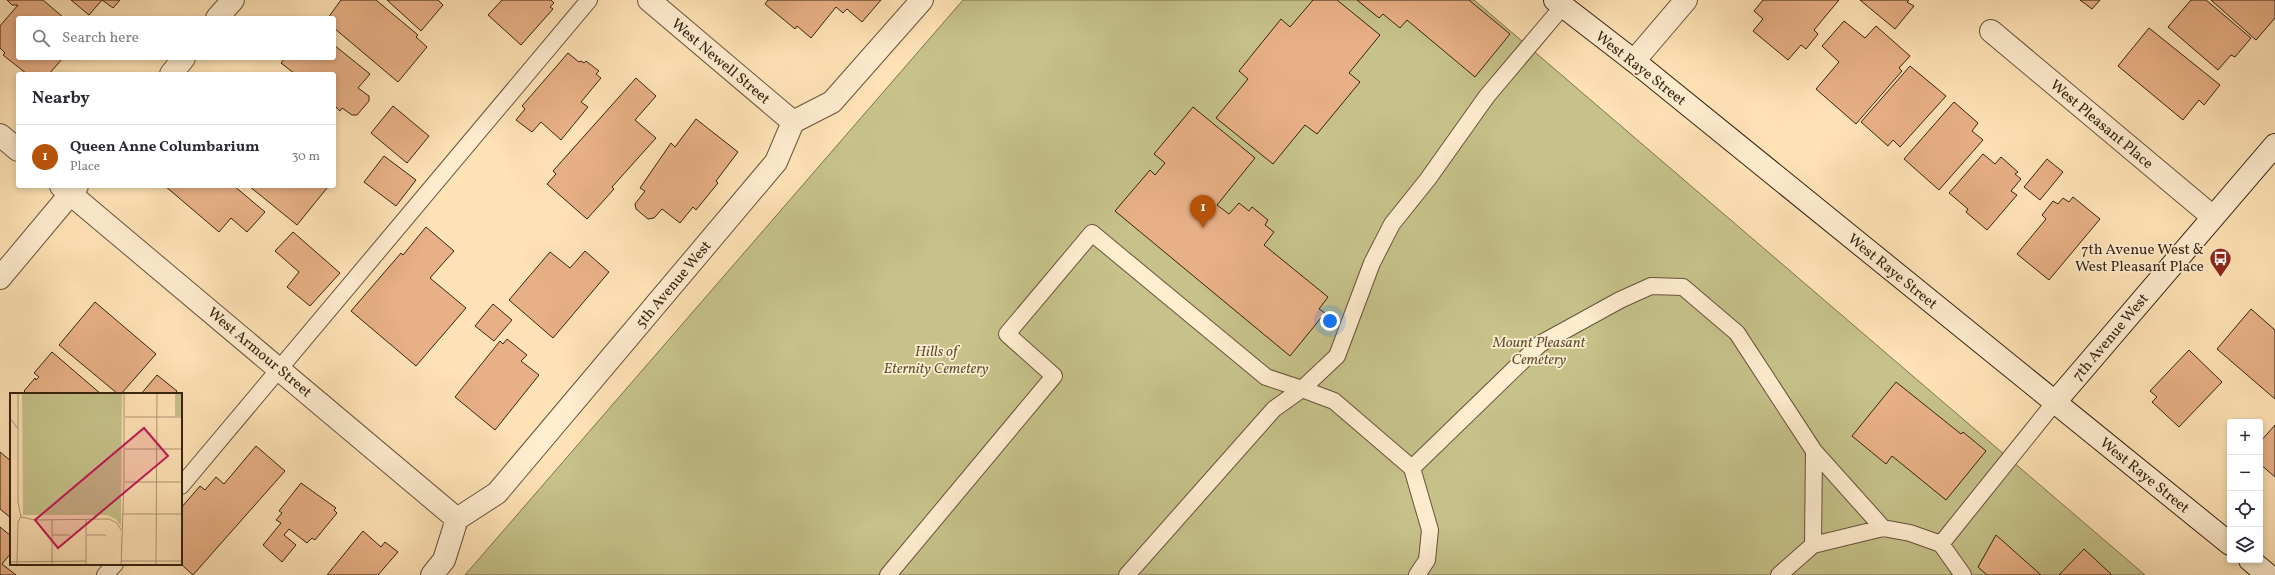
<!DOCTYPE html>
<html lang="en">
<head>
<meta charset="utf-8">
<style>
	:root { --surface:#fff; --page:#f7f7f7; --text:#2b2b33; --muted:#7c7c81; --line:#e1e1e2; --accent:#b45309 }
	body { margin:0; font-family:Vollkorn,serif; background:var(--page); color:var(--text) }
	.controls { position:absolute; right:12px; bottom:12px; display:grid; overflow:hidden; border-radius:4px; box-shadow:0 2px 6px #0003 }
	.controls button { width:36px; height:36px; display:grid; place-items:center; padding:0; border:0; border-bottom:1px solid var(--line); background:var(--surface); color:var(--text); font:20px sans-serif }
	.you { position:absolute; left:1330px; top:321px; width:14px; height:14px; margin:-10px; border:3px solid #fff; border-radius:50%; background:#1a73e8; box-shadow:0 0 0 6px #1a73e833 }
	.badge { display:grid; place-items:center; width:26px; height:26px; border-radius:50%; background:var(--accent); color:#fff; font-size:13px; font-weight:700 }
	.pin { position:absolute; translate:-50% -33px; filter:drop-shadow(0 1px 2px #0008) }
	.pin::after { content:''; position:absolute; top:21px; width:14px; height:12px; background:inherit; clip-path:polygon(0 0,100% 0,50% 100%) }
	.list { margin:0; padding:0; list-style:none }
	h2 { display:flex; justify-content:space-between; align-items:center; height:52px; margin:0; padding:0 16px; font-size:17px }
	h2 small { font-size:13px; font-weight:400; color:var(--muted) }
	.list li { display:grid; grid-template-columns:26px 1fr auto; gap:12px; align-items:center; box-sizing:border-box; height:64px; padding:0 16px; border-top:1px solid var(--line) }
	.list b { display:block; font-size:15px; white-space:nowrap }
	.list p { margin:0; font-size:13px; white-space:nowrap; color:var(--muted) }
	.list em { font-size:13px; font-style:normal; color:var(--muted) }
	.icon { flex:none; width:22px; height:22px; fill:none; stroke:currentColor; stroke-width:2; stroke-linecap:round; stroke-linejoin:round }
	.map { position:relative; flex:none; width:2275px; height:575px; overflow:hidden }
	.search { position:absolute; background:var(--surface); box-shadow:0 2px 6px #0003; left:16px; top:16px; width:320px; height:44px; display:flex; align-items:center; gap:10px; box-sizing:border-box; padding:0 14px; border-radius:4px; color:var(--muted); font-size:15px }
	.panel { position:absolute; background:var(--surface); box-shadow:0 2px 6px #0003; left:16px; top:72px; width:320px; height:116px; border-radius:4px }
	.map>svg:first-child { display:block }
	.green { fill:#c6c28a; stroke:#7e724e }
	.building { fill:#e8b086; stroke:#352311 }
	.lines { fill:none; stroke-linecap:round; stroke-linejoin:round }
	.lane-casing { stroke:#68533a; stroke-width:18 }
	.street-casing { stroke:#68533a; stroke-width:24 }
	.secondary-casing { stroke:#352311; stroke-width:24 }
	.lane { stroke:#ffedd0; stroke-width:16 }
	.street { stroke:#ffedd0; stroke-width:22 }
	.secondary { stroke:#ffedd0; stroke-width:22 }
	.labels { text-anchor:middle; stroke-width:3.5; stroke-linejoin:round; paint-order:stroke }
	.street-label { font-size:15px; fill:#352311; stroke:#ffedd0 }
	.poi-label { font-size:15px; fill:#352311; stroke:#ffedd0; text-anchor:end }
	.park-label { font-size:15px; font-style:italic; fill:#605335; stroke:#ffedd0 }
	.inset-road { fill:none; stroke:#ae9674; stroke-width:1 }
	.view { fill:#c2185b; fill-opacity:0.15; stroke:#c2185b; stroke-width:2 }
	.inset-edge { fill:none; stroke:#352311; stroke-width:2 }
</style>
</head>
<body>
<div class="map">
<svg width="2275" height="575" viewBox="0 0 2275 575">
	<rect width="100%" height="100%" fill="#ffe3b6"/>
	<filter id="stains"><feTurbulence type="fractalNoise" baseFrequency=".005" numOctaves="4"/><feColorMatrix values="0 0 0 0 .2 0 0 0 0 .09 0 0 0 0 .02 0 0 0 .5 -.17"/></filter>
	<radialGradient id="worn" r=".72"><stop offset=".6" stop-color="#630" stop-opacity="0"/><stop offset="1" stop-color="#630" stop-opacity=".3"/></radialGradient>
	<path class="green" d="M963,0h511l671,575h-1680z"/>
	<path class="building" d="M7,0h36l21,18h-46v40h45l-14,16h-22l-24,-19 2,-2 -5,-5v-22l18,-21h-6z
		M71,0h49l-7,8 -11,-8 -13,15z
		M341,0h35l42,35 -2,2 11,10 -29,35 -64,-54v-10h-6z
		M387,0h51l5,5 -22,26z
		M502,0h49l3,3 -4,4 3,2 -32,36 -33,-30z
		M768,0h113l-19,22 -15,-13 -4,4 -7,-6 -25,31 -14,-12 -2,3 -30,-25z
		M1313,0h24l43,35 -31,38 11,9 -43,52 -12,-9 -32,39 -57,-46 32,-39 -9,-8 42,-52 9,8z
		M1357,0h112l41,34 -35,43 -68,-57 -7,8 -17,-14 -4,4z
		M1763,0h76l-25,30 4,4 -12,15 -5,-4 -13,15 -35,-29 10,-12 -9,-8z
		M1860,0h49l-2,2 7,4 -19,23z
		M2080,0h20l-8,9z
		M2191,0h15l45,38 -16,19 -4,-2 -13,15 -50,-43z
		M2211,0h64v18l-19,22z
		M1844,21l21,17 11,-12 34,30 -11,12 3,3 -46,53 -40,-35 23,-27 -17,-16z
		M2149,28l71,57 -16,20 -5,-5 -16,20 -65,-54z
		M334,45l36,29 -12,14 11,8v5l-12,14h-5l-10,-7 -2,3 -6,-6v-31h-39l-14,-11 4,-5h49z
		M568,53l11,9 2,-1 3,2 2,-2 13,10 -3,3 5,4 -20,24 7,5 -27,33 -20,-18 -9,10 -16,-12 9,-11 -3,-3z
		M1910,66l36,30 -46,51 -7,-7 -5,6 -27,-24z
		M636,78l20,18 -21,24 21,18 -44,49 2,2 -27,30 -40,-35 9,-10 -3,-3z
		M1954,102l24,21 -6,8 11,9 -44,50 -35,-31z
		M393,106l36,30 -22,27 -36,-30z
		M1193,107l62,51 -38,47 12,9 10,-11 10,8 3,-4 16,13 -3,5 9,7 -10,13 64,52 -9,12 6,4 -35,43 -175,-145 35,-41 5,5 10,-12 -11,-9z
		M696,119l42,33 -22,29 2,2 -22,27 -3,-3 -13,16 -18,-14 -8,9 -6,1 -12,-10 -1,-5 10,-13 -5,-3 31,-45 4,4z
		M1983,154l12,10 6,-7 17,15 -3,2 6,5 -10,12 6,4 -30,35 -21,-18 2,-3 -19,-16z
		M384,156l32,24 -20,26 -32,-24z
		M2047,159l16,13 -23,28 -16,-13z
		M165,186h69l31,26 -18,20 -16,-14 -12,14z
		M249,186h75l3,2 -30,37z
		M2073,197l27,22 -51,61 -32,-26 29,-35 -4,-4 11,-14 5,3 5,-6 6,4z
		M426,227l28,24 -24,27 36,30 -50,58 -65,-55 50,-58 2,2z
		M293,232l47,41 -30,33 -23,-19 12,-15 -24,-21z
		M585,251l24,21 -56,66 -44,-38 41,-48 20,16z
		M95,302l61,52 -35,40h-3l-59,-49z
		M493,304l19,16 -18,21 -19,-15z
		M2251,309l24,21v69l-58,-50z
		M507,339l20,16 -6,6 18,14 -44,55 -40,-33 45,-56 3,3z
		M2189,350l33,32 -43,45 -27,-25 5,-5 -7,-6z
		M52,352l49,42h-74l-3,-3 11,-13 1,2 3,-3 -5,-4z
		M157,375l20,16 -2,3h-34z
		M1896,382l65,52 2,-2 23,19 -40,49 -54,-44 -6,8 -34,-28z
		M2275,425v52l-15,-13v-22z
		M256,446l29,25 -92,104 -12,-11v-56l19,-22 5,4 11,-13 8,7z
		M0,452l11,9v57l-11,-9z
		M301,483l35,25 -2,2 3,3 -22,27 -3,-2 -5,5 -18,-14 -5,6 12,10 -14,17 -19,-17 18,-22 -5,-3 6,-7 -3,-2z
		M0,527l11,9v17l-9,11 14,11h-16z
		M363,531l18,16 4,-5 13,10 -20,23h-51z
		M1996,535l45,40h-54l-9,-8z
		M2084,549l27,25 -1,1h-51z"/>
	<g class="lines">
		<defs>
			<path id="lane" d="M1412,468l-78,-67 -32,-12 35,-33 35,-93 20,-39 36,-45 59,-83 76,-90
				M181,486l408,-486
				M1813,545l1,-94
				M105,575l10,-11
				M888,575l166,-199 -47,-42 85,-101 174,144 36,12 -28,20 -147,166
				M1417,575l10,-15 3,-30 -18,-62 128,-124 80,-44 31,-14 32,1 54,46 77,118 69,77 27,5 31,11
				M1779,575l34,-30 70,-17
				M1963,575l-22,-31 114,-142"/>
			<path id="street" d="M649,0l144,122
				M217,18l16,-18
				M1991,31l222,186
				M1634,61l52,-61
				M171,74l13,-16
				M0,135l18,15
				M61,186l396,333
				M0,278l77,-92
				M432,575l12,-15 13,-41 40,-26 279,-331 17,-40 39,-20 90,-102"/>
			<path id="secondary" d="M1555,0l79,61 596,483
				M2055,402l220,-257
				M2250,560l18,15"/>
		</defs>
		<use href="#lane" class="lane-casing"/>
		<use href="#street" class="street-casing"/>
		<use href="#secondary" class="secondary-casing"/>
		<use href="#lane" class="lane"/>
		<use href="#street" class="street"/>
		<use href="#secondary" class="secondary"/>
	</g>
	<defs>
		<symbol id="bus-pin" viewBox="-11 -11 22 30"><path d="M0 17L-7.5 6A9.5 9.5 0 1 1 7.5 6Z" fill="#8f2418" stroke="#ffedd0"/><path d="M-5-6H5V4H4V6H2V4H-2V6H-4V4H-5ZM-3.5-4V0h7V-4ZM-3.5 1.2v1.5H-2V1.2ZM2 1.2v1.5H3.5V1.2Z" fill="#fff"/></symbol>
	</defs>
	<g fill-rule="evenodd">
		<use href="#bus-pin" x="2208" y="246" width="25" height="34"/>
	</g>
	<g class="labels">
		<g class="street-label">
			<text transform="translate(721 61) rotate(40)" y="5">West Newell Street</text>
			<text transform="translate(1641 68) rotate(38)" y="5">West Raye Street</text>
			<text transform="translate(2102 124) rotate(40)" y="5">West Pleasant Place</text>
			<text transform="translate(1893 271) rotate(39)" y="5">West Raye Street</text>
			<text transform="translate(673 284) rotate(-50)" y="5">5th Avenue West</text>
			<text transform="translate(2110 337) rotate(-50)" y="5">7th Avenue West</text>
			<text transform="translate(260 352) rotate(40)" y="5">West Armour Street</text>
			<text transform="translate(2145 475) rotate(39)" y="5">West Raye Street</text>
		</g>
		<g class="poi-label">
			<text x="2204" y="254">7th Avenue West &amp;<tspan x="2204" dy="17">West Pleasant Place</tspan></text>
		</g>
		<g class="park-label">
			<text x="1539" y="347">Mount Pleasant<tspan x="1539" dy="17">Cemetery</tspan></text>
			<text x="936" y="356">Hills of<tspan x="936" dy="17">Eternity Cemetery</tspan></text>
		</g>
	</g>
	<g transform="translate(10 393)">
		<rect width="172" height="172" fill="#ffe3b6"/>
		<path d="M12,0h100l-1,133 -5,-7 -9,-4h-84zM165,0h7v23h-7z" fill="#c6c28a"/>
		<path class="inset-road" d="M115,24h57M0,25l8,11M115,56h57M115,89h57M113,121h59M11,124l14,3 74,-1 8,4 4,7M42,142h18M77,142h19M111,168h61M0,169l76,-1M7,172l1,-43 3,-5 -3,-15v-109M42,172v-45M76,172v-46M111,172l3,-83v-89M146,172l1,-172"/>
		<path class="view" d="M134,35l24,28 -110,92 -23,-28z"/>
		<rect width="172" height="172" class="inset-edge"/>
	</g>
	<rect width="100%" height="100%" filter="url(#stains)"/>
	<rect width="100%" height="100%" fill="url(#worn)"/>
</svg>
<div class="controls">
<button>+</button>
<button>−</button>
<button><svg class="icon" aria-label="locate" viewBox="0 0 24 24"><circle cx="12" cy="12" r="6"/><path d="M12 2v4M12 18v4M2 12h4M18 12h4"/></svg></button>
<button><svg class="icon" aria-label="layers" viewBox="0 0 24 24"><path d="M12 4l9 5-9 5-9-5zM3 14l9 5 9-5"/></svg></button>
</div>
<div class="you"></div>
<div class="pin badge" style="left:1203px;top:228px">1</div>
<div class="search"><svg class="icon" aria-label="search" viewBox="0 0 24 24"><circle cx="10" cy="10" r="6"/><path d="M15 15l6 6"/></svg>Search here</div>
<section class="panel">
<h2>Nearby<small></small></h2>
<ul class="list">
<li><span class="badge">1</span><div><b>Queen Anne Columbarium</b><p>Place</p></div><em>30 m</em></li>
</ul>
</section>
</div>
</body>
</html>
